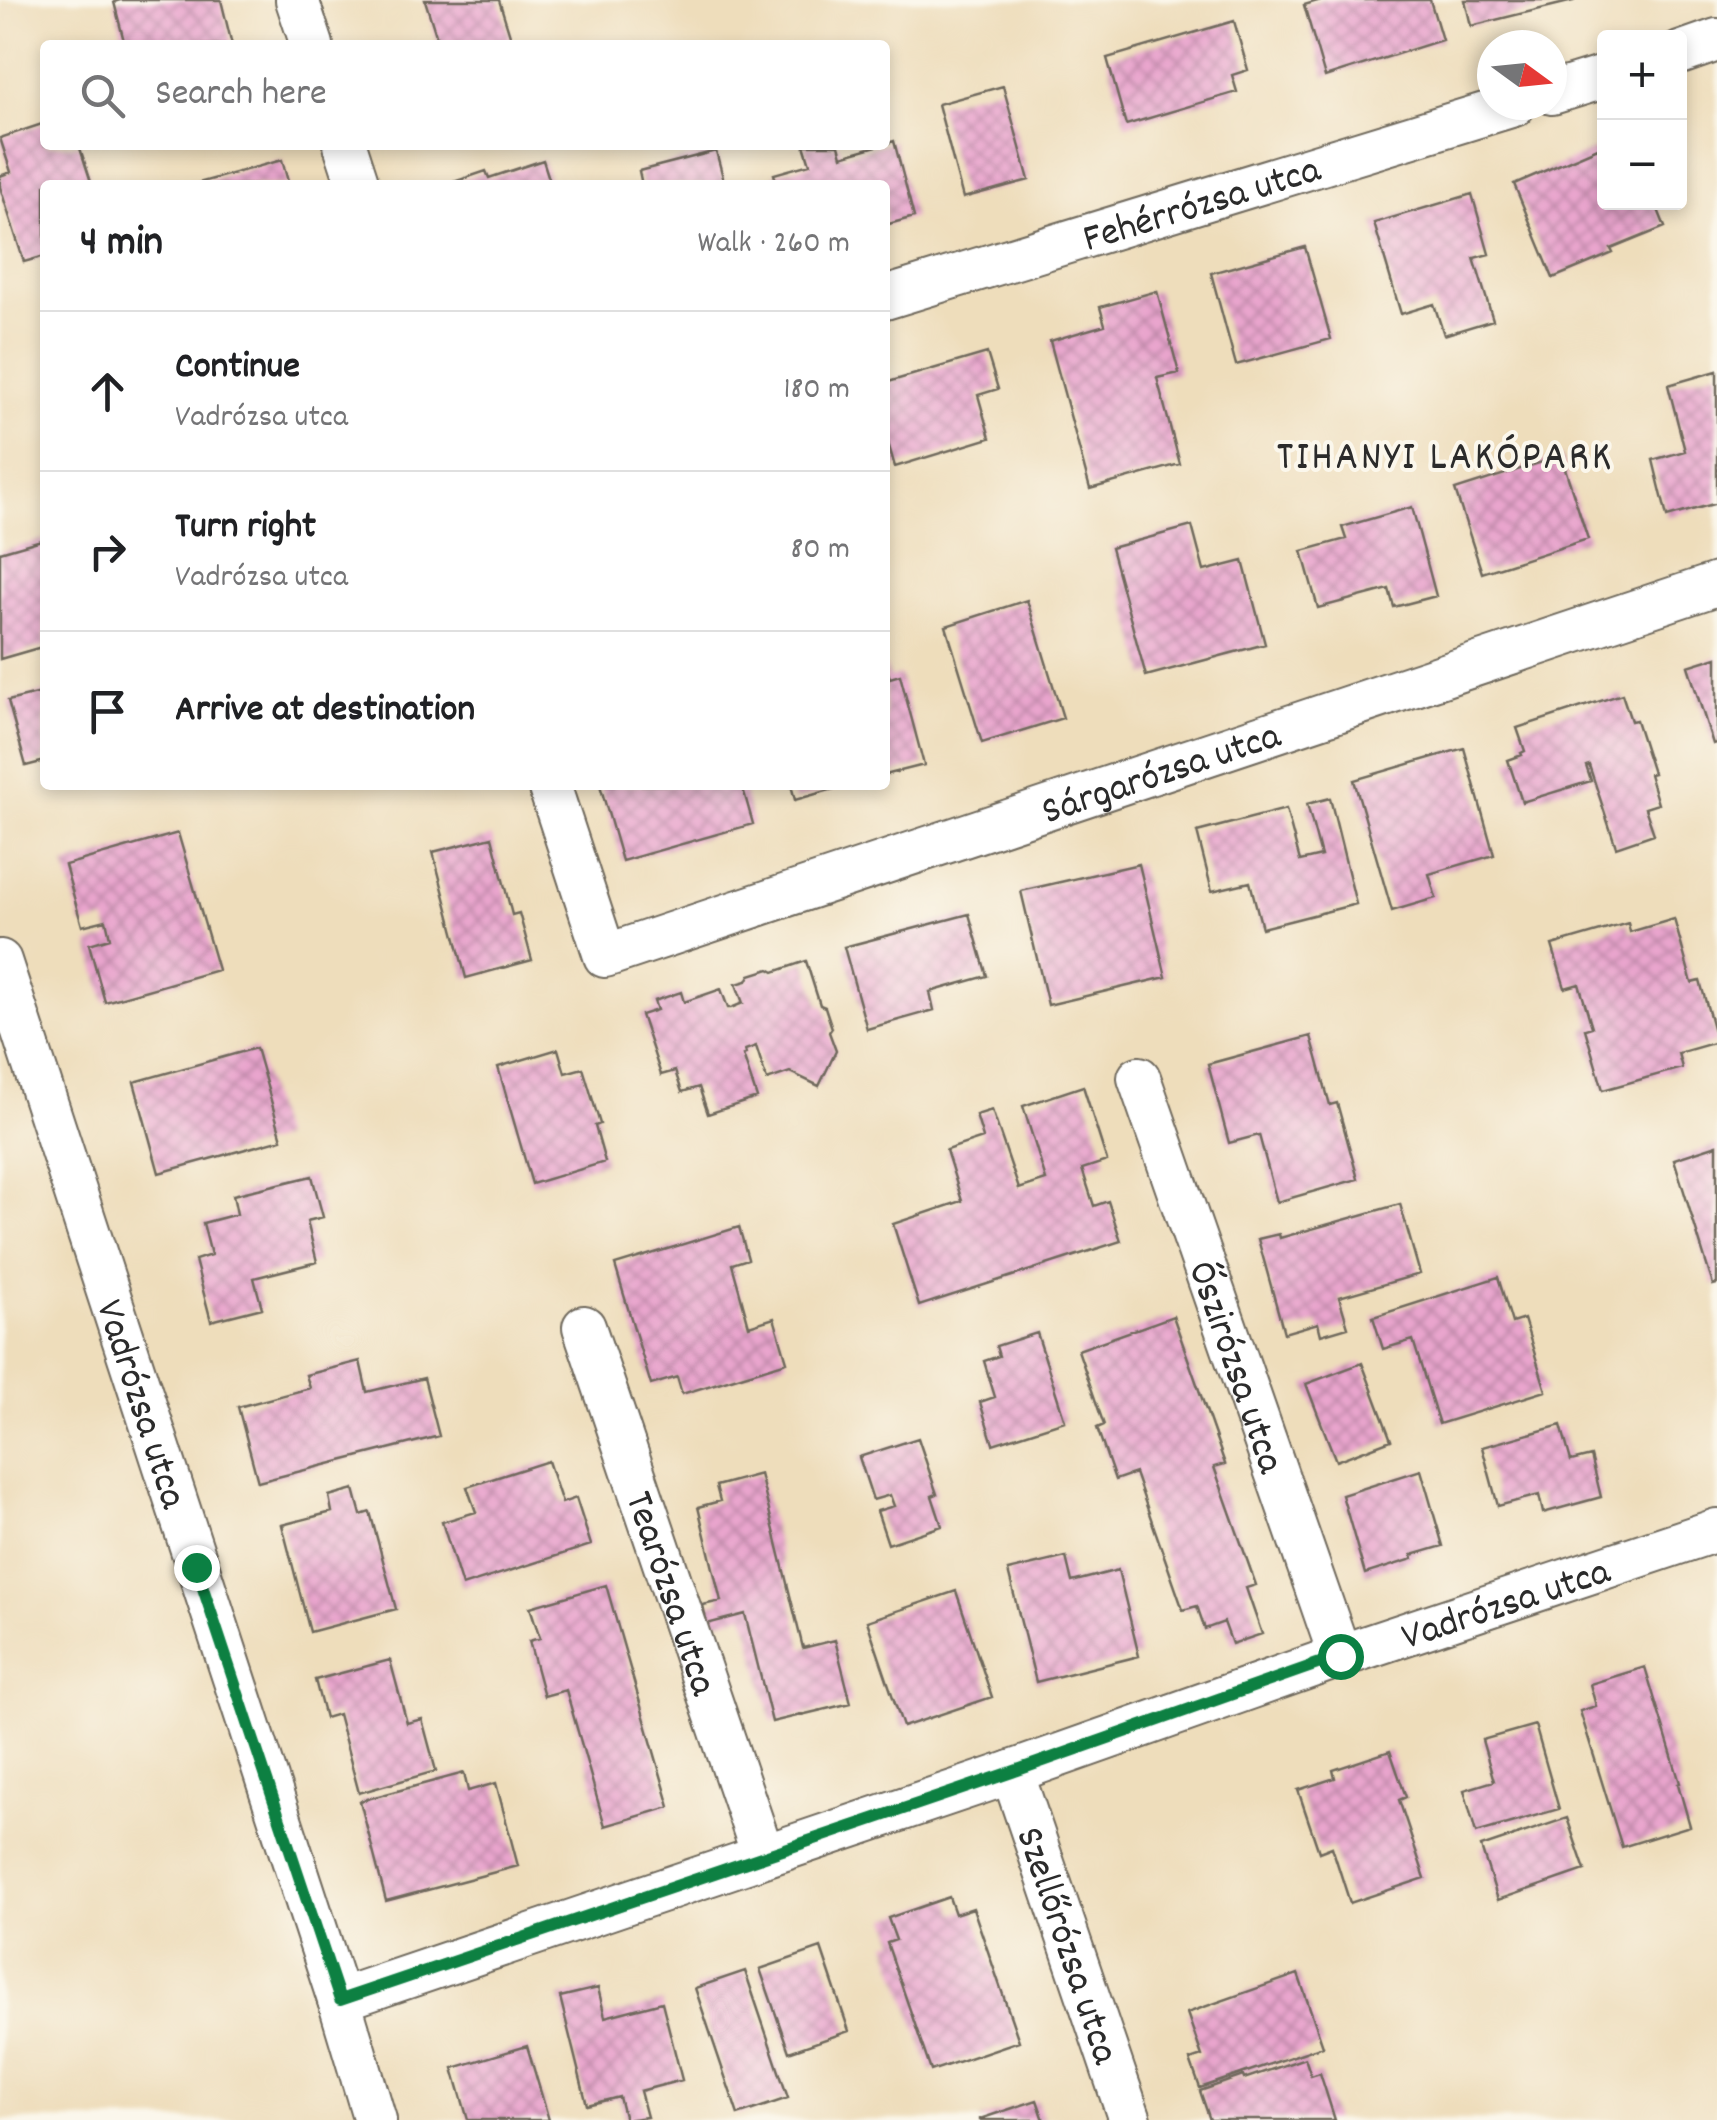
<!DOCTYPE html>
<html lang="en">
<head>
<meta charset="utf-8">
<style>
	:root { --surface:#fff; --page:#f6f6f6; --text:#202124; --muted:#757577; --line:#e0e0e0 }
	body { margin:0; font-family:Dekko,sans-serif; background:var(--page); color:var(--text) }
	.controls { position:absolute; right:30px; top:30px; display:grid; overflow:hidden; border-radius:10px; box-shadow:0 5px 15px #0003 }
	.controls button { width:90px; height:90px; display:grid; place-items:center; padding:0; border:0; border-bottom:2px solid var(--line); background:var(--surface); color:var(--text); font:50px sans-serif }
	.compass { position:absolute; left:1477px; top:30px; width:90px; height:90px; border-radius:50%; background:var(--surface); box-shadow:0 5px 15px #0003; rotate:105deg }
	.stop { position:absolute; width:30px; height:30px; margin:-22px; border:8px solid #0b8043; border-radius:50%; background:#fff }
	.stop.end { background:#0b8043; border-color:#fff; box-shadow:0 2px 10px #0008 }
	.list { margin:0; padding:0; list-style:none }
	h2 { display:flex; justify-content:space-between; align-items:center; height:130px; margin:0; padding:0 40px; font-size:42px }
	h2 small { font-size:32px; font-weight:400; color:var(--muted) }
	.list li { display:grid; grid-template-columns:65px 1fr auto; gap:30px; align-items:center; box-sizing:border-box; height:160px; padding:0 40px; border-top:2px solid var(--line) }
	.list b { display:block; font-size:38px; white-space:nowrap }
	.list p { margin:0; font-size:32px; white-space:nowrap; color:var(--muted) }
	.list em { font-size:32px; font-style:normal; color:var(--muted) }
	.icon { flex:none; width:55px; height:55px; fill:none; stroke:currentColor; stroke-width:2; stroke-linecap:round; stroke-linejoin:round }
	.map { position:relative; flex:none; width:1717px; height:2120px; overflow:hidden }
	.search { position:absolute; background:var(--surface); box-shadow:0 5px 15px #0003; left:40px; top:40px; width:850px; height:110px; display:flex; align-items:center; gap:25px; box-sizing:border-box; padding:0 35px; border-radius:10px; color:var(--muted); font-size:38px }
	.panel { position:absolute; background:var(--surface); box-shadow:0 5px 15px #0003; left:40px; top:180px; width:850px; height:610px; border-radius:10px }
	.map>svg:first-child { display:block }
	.building { fill:url(#building-cross-hatch) }
	.lines { fill:none; stroke-linecap:round; stroke-linejoin:round }
	.street-casing { stroke:#6f695d; stroke-width:46 }
	.street { stroke:#fff; stroke-width:42 }
	.route { stroke:#0b8043; stroke-width:12 }
	.labels { text-anchor:middle; stroke-width:8; stroke-linejoin:round; paint-order:stroke }
	.street-label { font-size:40px; fill:#2b2b2b; stroke:#fbf7ec }
	.neighbourhood-label { font-size:42px; letter-spacing:2.5px; fill:#2b2b2b; stroke:#fbf7ec }
</style>
</head>
<body>
<div class="map">
<svg width="1717" height="2120" viewBox="0 0 1717 2120">
	<defs>
		<pattern id="building-cross-hatch" width="8" height="8" patternUnits="userSpaceOnUse" patternTransform="scale(2.5)"><rect width="8" height="8" fill="#e9a5cd"/><path d="M0 0l8 8M0 8l8-8" fill="none" stroke="#bd87a7"/></pattern>
	</defs>
	<rect width="100%" height="100%" fill="#fbf7ec"/>
	<filter id="ink" filterUnits="userSpaceOnUse"><feTurbulence type="fractalNoise" baseFrequency=".01" numOctaves="2"/><feDisplacementMap in="SourceGraphic" scale="20" xChannelSelector="R" yChannelSelector="G"/><feConvolveMatrix kernelMatrix="1 2 1 2 8 2 1 2 1" color-interpolation-filters="sRGB"/></filter>
	<filter id="wash" filterUnits="userSpaceOnUse"><feTurbulence type="fractalNoise" baseFrequency=".0048" numOctaves="4" result="noise"/><feDisplacementMap in="SourceGraphic" scale="40" xChannelSelector="R" yChannelSelector="G"/><feGaussianBlur stdDeviation="2.25" result="paint"/><feColorMatrix in="noise" values="0 0 0 0 0 0 0 0 0 0 0 0 0 0 0 0 0 1.4 0 .05"/><feComposite in="paint" operator="in"/></filter>
	<g filter="url(#wash)">
		<rect width="100%" height="100%" fill="#edb"/>
		<g id="blocks">
			<path class="building" d="M120,0h101l11,45h-107l-11,-43z
				M425,0h74l14,45h-74z
				M1321,0h109l12,40 -117,37 -21,-72z
				M1465,0h107l1,1 -102,25z
				M1234,21l14,49 -16,5 5,17 -111,33 -19,-67z
				M1003,86l26,94 -66,18 -25,-94z
				M45,123v22h34l13,40h-47v71l-21,6 -24,-75v-11l11,-4 -11,-34z
				M894,141l20,76 -29,8v-40h-108l-3,-11 36,-10 -6,-19h35l3,11z
				M1598,148l6,16v38h51l10,25 -54,22 2,4 -60,25 -39,-94z
				M716,151l9,34h-83l-3,-14z
				M282,160l7,25h-94v-1z
				M543,160l8,25h-106l41,-14 3,7z
				M1472,194l17,60 -15,4 19,62 -49,15 -10,-31 -33,10 -27,-91z
				M1305,247l26,92 -95,26 -25,-92z
				M1157,291l22,82 -22,5 23,86 -90,25 -40,-148 55,-16 -5,-18z
				M987,353l11,36 -20,6 12,43 -95,29 -10,-35v-49z
				M1717,371v132l-50,14 -14,-57 32,-9 -17,-66z
				M1561,456l27,83 -106,34 -27,-83z
				M1412,507l24,89 -42,11 -5,-18 -71,19 -16,-57 44,-12 -4,-12z
				M1192,526l12,45 39,-10 22,83 -119,32 -35,-128z
				M45,539v107l-45,13v-107z
				M1027,600l36,118 -81,25 -36,-117z
				M1717,657v86l-4,1 -25,-78z
				M885,665l5,13 10,-3 24,90 -39,10z
				M45,692v69l-19,5 -18,-65z
				M1622,694l9,27 5,-1 17,53 -4,1 9,30 -13,4 9,26 -38,13 -27,-82 -3,1 5,15 -69,21 -14,-42 14,-5 -1,-2 4,-2 -8,-23z
				M1464,748l30,107 -65,19 7,24 -44,13 -38,-131z
				M600,785h142l11,39 -131,37z
				M791,785h53v1l-49,14z
				M1330,798l26,106 -94,24 -12,-46 -38,9 -15,-59 89,-23 14,52 21,-5 -14,-52z
				M178,833l40,137 -113,32 -16,-58 21,-6 -4,-18 -24,6 -17,-61z
				M492,837l20,78 7,-2 13,47 -66,18 -33,-126z
				M1139,864l27,113 -118,28 -27,-114z
				M969,914l18,62 -57,16 4,18 -67,19 -23,-82z
				M1674,919l18,64 8,-2 17,61 -39,11 4,15 -79,22 -18,-61 7,-2 -13,-43 -14,4 -13,-43 76,-22 2,9z
				M806,961l14,44 5,2 7,21 -3,4 7,19 -17,35 -29,-14 -23,8 -11,-34 -11,4 1,4 -3,1 14,43 -49,16 -9,-27 -17,5 -7,-21 -14,4 -20,-60 16,-5 -3,-9 27,-9 3,10 37,-13 7,19h3l12,-5 -7,-19 11,-3 3,-6 19,-6 5,3z
				M1311,1036l19,69 7,-2 21,76 -81,23 -18,-67 -30,8 -21,-79z
				M256,1048l26,91 -123,34 -25,-91z
				M558,1049l7,24 18,-5 17,56 -5,2 10,36 -73,22 -34,-117z
				M1083,1086l24,75 -25,8 12,37 14,-5 13,40 -202,65 -26,-82 69,-23 -16,-51 37,-12 -7,-23 16,-5 27,79 27,-9 -23,-74z
				M1717,1145v139l-4,1 -39,-126z
				M312,1176l11,41 -16,4 10,41 -63,16 8,30 -51,13 -16,-61 16,-5 -8,-32 34,-9 -4,-19z
				M1400,1204l20,70 -81,23 9,30 -27,8 -3,-12 -34,10 -26,-94 21,-5 1,4z
				M739,1227l9,32 -16,5 17,62 25,-8 13,44 -105,32 -5,-17 -26,8 -36,-120z
				M1498,1277l14,46 12,-4 22,72 -107,33 -26,-84 -30,9 -10,-32z
				M1173,1316l52,148 -11,3 42,118 -10,3 16,46 -30,10 -8,-22 -19,7 -8,-23 -14,4 -48,-137 -20,7 -18,-52 7,-3 -26,-75z
				M1037,1333l28,88 -72,23 -13,-42 15,-5 -11,-36 15,-5 -3,-10z
				M360,1361l7,31 57,-14 15,58 -181,46 -20,-75 72,-19 -4,-13z
				M1362,1363l29,77 -55,21 -30,-77z
				M1561,1425l10,36 20,-5 10,41 -58,16 -4,-18 -41,11 -16,-59z
				M918,1438l19,56 -5,2 10,30 -54,18 -11,-33 17,-5 -4,-11 -17,5 -14,-43z
				M548,1461l14,42 14,-5 15,47 -129,41 -20,-64 34,-10 -9,-25z
				M1421,1470l22,76 -31,9 1,4 -48,15 -23,-79z
				M760,1474l43,174 32,-8 16,63 -79,19 -27,-108 -38,10 -4,-19 18,-4 -23,-94 22,-6 -4,-15z
				M354,1489l7,26 9,-3 26,97 -86,23 -28,-107 50,-13 -3,-16z
				M1066,1557l6,25 46,-12 21,86 -103,26 -28,-111z
				M606,1585l64,222 -65,19 -39,-136 -22,6 -15,-55 11,-3 -10,-31z
				M956,1591l36,106 -89,30 -36,-106z
				M390,1660l17,63 15,-4 14,52 -77,22 -21,-79 -13,4 -10,-38z
				M1645,1667l35,116 -2,1 12,42 -68,21 -42,-136 16,-5 -6,-22z
				M1535,1725l24,84 -83,24 -12,-43 30,-9 -12,-41z
				M1390,1751l16,46 -7,3 26,78 -75,25 -18,-56 -13,5 -21,-62 37,-12 -2,-8z
				M464,1773l4,18 28,-8 22,83 -132,35 -26,-100z
				M1567,1818l18,52 -87,30 -17,-53z
				M949,1897l6,17 18,-6 46,133 -88,30 -44,-128 9,-3 -8,-22z
				M821,1948l28,83 -60,21 -29,-83z
				M745,1971l43,127 -50,17 -43,-127z
				M1298,1974l25,72 -123,42 -10,-28 12,-4 -15,-43z
				M598,1988l7,29 57,-15 20,78 -42,11 7,26 -22,3 -6,-23 -32,8 -27,-108z
				M527,2046l22,74h-81l-15,-52z
				M1305,2058l6,18 9,-3 15,47h-125l-10,-29 43,-15 1,3z
				M1037,2100l7,20h-64v-1z"/>
		</g>
	</g>
	<g filter="url(#ink)">
		<use href="#blocks" fill-opacity="0" stroke="#6f695d" stroke-width="2.5"/>
		<g class="lines">
			<defs>
				<g id="street">
					<path d="M297,0l15,45"/>
					<path d="M1680,53l37,-13"/>
					<path d="M1552,93l52,-16"/>
					<path d="M345,145l13,40"/>
					<path id="s1" d="M885,298l629,-193"/>
					<path id="s2" d="M549,785l56,171 1112,-372"/>
					<path id="s3" d="M0,961l339,1039 36,120"/>
					<path id="s4" d="M1139,1078l201,578"/>
					<path id="s5" d="M584,1327l179,528"/>
					<path id="s6" d="M1012,1772l118,348"/>
					<path id="s7" d="M339,2000l673,-228 328,-116 377,-126"/>
				</g>
			</defs>
			<use href="#street" class="street-casing"/>
			<use href="#street" class="street"/>
		</g>
	</g>
	<g class="lines" filter="url(#ink)">
		<path class="route" d="M196,1567l144,433 672,-228 328,-116"/>
	</g>
	<g class="labels">
		<g class="street-label">
			<text dy="14" stroke="none"><textPath href="#s1" startOffset="330">Fehérrózsa utca</textPath></text>
			<text dy="14" stroke="none"><textPath href="#s2" startOffset="765">Sárgarózsa utca</textPath></text>
			<text dy="14" stroke="none"><textPath href="#s4" startOffset="305">Őszirózsa utca</textPath></text>
			<text dy="14" stroke="none"><textPath href="#s3" startOffset="465">Vadrózsa utca</textPath></text>
			<text dy="14" stroke="none"><textPath href="#s5" startOffset="280">Tearózsa utca</textPath></text>
			<text dy="14" stroke="none"><textPath href="#s7" startOffset="1232">Vadrózsa utca</textPath></text>
			<text dy="14" stroke="none"><textPath href="#s6" startOffset="182">Szellőrózsa utca</textPath></text>
		</g>
		<g class="neighbourhood-label">
			<text x="1445" y="468">TIHANYI LAKÓPARK</text>
		</g>
	</g>
</svg>
<div class="controls">
<button>+</button>
<button>−</button>
</div>
<svg class="compass" viewBox="-18 -18 36 36"><path d="M0-13l5 13h-10z" fill="#e53935"/><path d="M0 13l5-13h-10z" fill="#757577"/></svg>
<div class="stop" style="left:1340px;top:1656px"></div>
<div class="stop end" style="left:196px;top:1567px"></div>
<div class="search"><svg class="icon" aria-label="search" viewBox="0 0 24 24"><circle cx="10" cy="10" r="6"/><path d="M15 15l6 6"/></svg>Search here</div>
<section class="panel">
<h2>4 min<small>Walk · 260 m</small></h2>
<ul class="list">
<li><svg class="icon" aria-label="ahead" viewBox="0 0 24 24"><path d="M12 20V5M6 11l6-6 6 6"/></svg><div><b>Continue</b><p>Vadrózsa utca</p></div><em>180 m</em></li>
<li><svg class="icon" aria-label="right" viewBox="0 0 24 24"><path d="M7 20v-9h11M14 6l5 5-5 5"/></svg><div><b>Turn right</b><p>Vadrózsa utca</p></div><em>80 m</em></li>
<li><svg class="icon" aria-label="arrive" viewBox="0 0 24 24"><path d="M6 21V4h12l-3 4 3 4H6"/></svg><div><b>Arrive at destination</b></div></li>
</ul>
</section>
</div>
</body>
</html>
